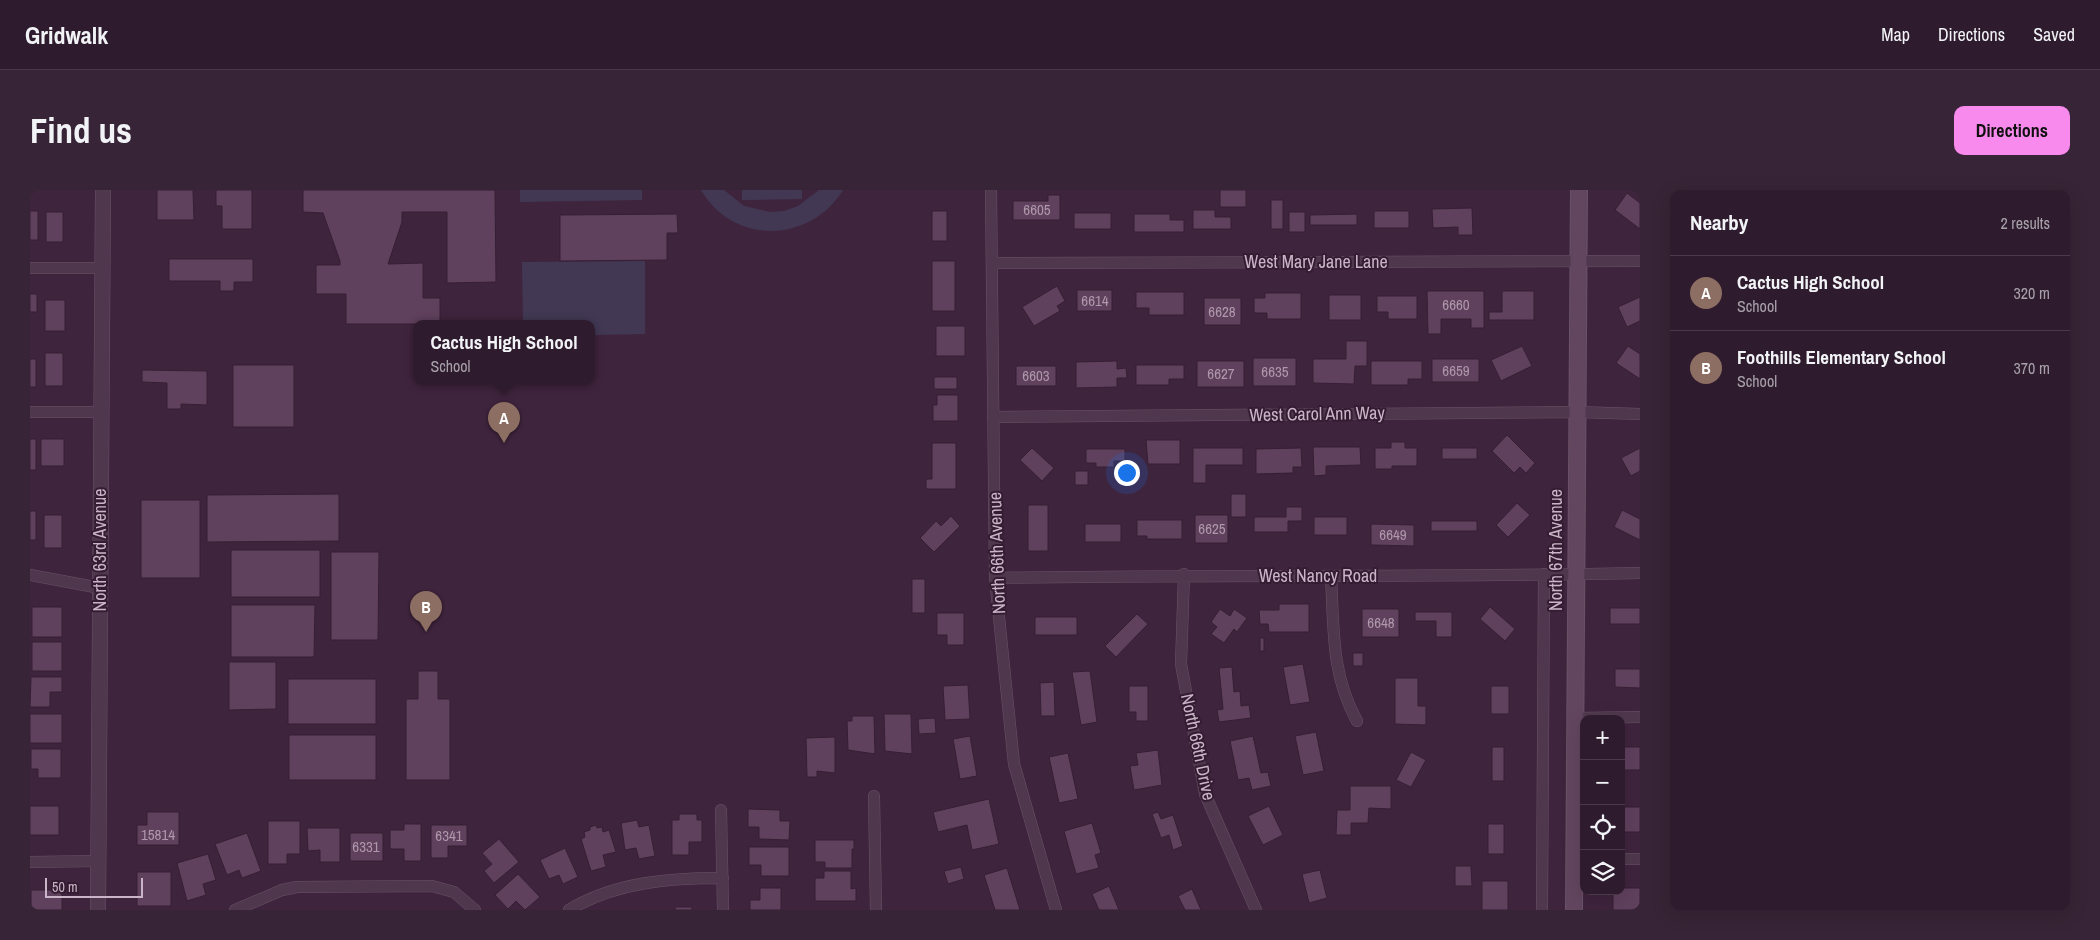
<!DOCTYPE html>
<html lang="en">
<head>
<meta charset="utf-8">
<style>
	:root { --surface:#2f1b2e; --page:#372436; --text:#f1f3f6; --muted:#a7a1aa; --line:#4a394a; --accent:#f98aed }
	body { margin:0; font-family:"Archivo Narrow",sans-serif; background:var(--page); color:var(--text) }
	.controls { position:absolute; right:15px; bottom:15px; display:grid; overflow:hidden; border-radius:10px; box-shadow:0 5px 20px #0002 }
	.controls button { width:45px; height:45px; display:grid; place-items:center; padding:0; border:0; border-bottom:1px solid var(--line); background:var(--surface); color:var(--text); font:25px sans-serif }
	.scale { position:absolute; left:15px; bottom:12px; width:98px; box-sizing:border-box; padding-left:5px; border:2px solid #cab4c7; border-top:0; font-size:14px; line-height:18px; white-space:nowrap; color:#cab4c7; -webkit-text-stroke:4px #341d32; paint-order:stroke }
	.you { position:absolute; left:1096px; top:282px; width:18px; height:18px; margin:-12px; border:4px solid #fff; border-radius:50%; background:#1a73e8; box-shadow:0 0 0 8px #1a73e833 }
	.badge { display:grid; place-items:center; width:32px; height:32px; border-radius:50%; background:var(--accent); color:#fff; font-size:16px; font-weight:700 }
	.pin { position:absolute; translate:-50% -41px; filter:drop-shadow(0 1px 2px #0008) }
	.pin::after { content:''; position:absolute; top:26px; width:18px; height:15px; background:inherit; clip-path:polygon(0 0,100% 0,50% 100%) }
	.popup { position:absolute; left:383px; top:130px; width:182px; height:65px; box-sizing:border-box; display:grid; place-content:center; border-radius:10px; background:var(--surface); filter:drop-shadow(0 1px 4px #0005); font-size:16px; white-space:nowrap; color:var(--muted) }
	.popup b { font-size:19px; color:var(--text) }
	.popup::after { content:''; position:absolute; left:50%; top:100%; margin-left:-10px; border:10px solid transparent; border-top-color:var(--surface) }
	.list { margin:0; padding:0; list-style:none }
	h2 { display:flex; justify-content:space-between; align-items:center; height:65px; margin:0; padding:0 20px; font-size:21px }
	h2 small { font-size:16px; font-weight:400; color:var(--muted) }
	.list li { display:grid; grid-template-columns:32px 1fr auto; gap:15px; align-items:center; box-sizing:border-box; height:75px; padding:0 20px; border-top:1px solid var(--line) }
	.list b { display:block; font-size:19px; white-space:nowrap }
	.list p { margin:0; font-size:16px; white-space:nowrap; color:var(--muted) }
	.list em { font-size:16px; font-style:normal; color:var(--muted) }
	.icon { flex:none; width:28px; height:28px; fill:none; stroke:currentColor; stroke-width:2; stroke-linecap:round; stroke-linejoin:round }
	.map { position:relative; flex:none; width:1610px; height:720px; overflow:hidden; border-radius:10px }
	header { display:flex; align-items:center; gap:30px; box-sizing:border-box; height:70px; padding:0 25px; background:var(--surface); border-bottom:1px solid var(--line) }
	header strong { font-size:24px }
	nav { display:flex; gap:28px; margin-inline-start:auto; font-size:18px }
	.intro { display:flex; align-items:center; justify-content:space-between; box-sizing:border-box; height:120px; padding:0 30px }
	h1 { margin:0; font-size:35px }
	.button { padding:12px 22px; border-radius:10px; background:var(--accent); color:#111; font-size:18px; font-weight:700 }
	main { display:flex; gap:30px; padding:0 30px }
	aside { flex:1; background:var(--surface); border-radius:10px; box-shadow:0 5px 20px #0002 }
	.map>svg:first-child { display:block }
	.green { fill:#423854 }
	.building { fill:#5f405d; stroke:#361f34 }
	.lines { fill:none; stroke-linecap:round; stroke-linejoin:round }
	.minor-casing { stroke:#6a5367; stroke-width:12 }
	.tertiary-casing { stroke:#6a5367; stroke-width:16 }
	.secondary-casing { stroke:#6a5367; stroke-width:18 }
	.minor { stroke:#4f384d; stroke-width:11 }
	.tertiary { stroke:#4f384d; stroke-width:15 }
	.secondary { stroke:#62465f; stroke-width:16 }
	.labels { text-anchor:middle; stroke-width:4; stroke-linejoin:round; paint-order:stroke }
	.number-label { font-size:15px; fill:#af97ac }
	.street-label { font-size:18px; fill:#cab4c7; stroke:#341d32 }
</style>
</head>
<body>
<header>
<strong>Gridwalk</strong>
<nav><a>Map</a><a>Directions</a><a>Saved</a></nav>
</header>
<div class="intro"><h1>Find us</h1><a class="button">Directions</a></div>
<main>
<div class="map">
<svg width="1610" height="720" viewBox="0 0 1610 720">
	<rect width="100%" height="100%" fill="#3f243d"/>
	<path class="green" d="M490,0h122v10l-122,2z
		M671,0h23l20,16 26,6 14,-1 14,-5 21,-16h24c-33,54 -110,55 -142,0z
		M712,0h60v9l-60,1z
		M615,71v73l-53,1v-11h-69l-1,-62z"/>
	<path class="building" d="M127,0h36l1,30h-37z
		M186,0h36v39h-30v-23h-6z
		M273,0h192l1,92 -49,1v-71h-45v10l-14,42 35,-1v35h17v26h-94v-30h-30v-29h24v-4l-17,-48 -20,-1z
		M1190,0h26v17h-26z
		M1597,3l13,10v26l-25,-19z
		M1018,5h12v25h-47v-19h35z
		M1241,10h12v29h-12z
		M1442,18l1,27h-15v-8l-25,1 -1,-19z
		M1163,20h22v7h16v12h-38z
		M0,21h8v29h-8z
		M902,21h15v30h-15z
		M1344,21h35v17h-35z
		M16,22h17v30h-17z
		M1259,22h16v20h-16z
		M1044,23h37v16h-37z
		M647,24l1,19h-11v27l-107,1v-46z
		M1104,24h36v6h14v12h-50z
		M1327,24v11h-47v-10z
		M139,69h84v23h-19v9h-14v-10h-51z
		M902,71h23v50h-23z
		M1027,96l8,15 -8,5 3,5 -26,15 -12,-19z
		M1047,100h35v21h-35z
		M1397,101h57v37h-13v-9h-30v15h-13z
		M1472,101h32v29h-45v-8h13z
		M1106,102h48v23h-35v-7h-13z
		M1235,103h36v26h-34v-6h-13v-15h11z
		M0,104h7v18h-7z
		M1299,105h32v25h-32z
		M1347,106h40v23h-29v-7h-11z
		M1610,107v24l-13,6 -9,-20z
		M1174,108h37v27h-37z
		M15,110h20v31h-20z
		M906,136h29v30h-29z
		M1316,151h21v25h-12l-1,18 -41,-1v-24h33z
		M1492,156l10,20 -31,15 -10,-21z
		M1598,156l12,8v25l-24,-16z
		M15,163h18v33h-18z
		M1223,168h43v28h-43z
		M0,169h6v28h-6z
		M1402,169h47v23h-47z
		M1087,171v8l9,-1 1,10h-10v9l-41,1v-26z
		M1167,171h47v26h-47z
		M1341,171h51v18h-14v6h-37z
		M203,175h61v62h-61z
		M1106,175h48v14h-15v6h-33z
		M986,176h40v20h-40z
		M112,180l65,1v34l-26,-1v5h-14v-26l-25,-1z
		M904,187h23v12h-23z
		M907,205h21v26h-25v-16h4z
		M1477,245l28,28 -9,10 -6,-6 -6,6 -22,-22z
		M0,249h6v31h-6z
		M11,249h23v27h-23z
		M1116,250h34v24h-32z
		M1361,252h14v6h12v18h-25v3h-17v-21h16z
		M902,253h24v46h-30v-10h6z
		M1283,257h47l1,18 -35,1v9l-12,1z
		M1002,258l22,20 -12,13 -22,-21z
		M1163,258h50v17h-37v18h-13z
		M1271,258l1,19h-9v6l-37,1v-25z
		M1412,258h35v11h-35z
		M1610,258v23l-9,5 -10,-18z
		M1056,259h39v12h-11v6h-18v-4h-10z
		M1045,281h13v14h-13z
		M309,304v47l-132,1v-47z
		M1201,304h15v23h-15z
		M111,310h59v78h-59z
		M1487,313l13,12 -22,22 -12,-12z
		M998,315h20v46h-20z
		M1256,317h16v14h-14v11h-34v-15h32z
		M1592,320l18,9v21l-26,-13z
		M0,321h6v29h-6z
		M14,325h18v33h-18z
		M1165,325h33v28h-33z
		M921,326l9,10 -26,26 -14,-14 16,-17 5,5z
		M1284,327h33v18h-33z
		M1107,330h45v19h-35v-3h-10z
		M1401,331h46v10h-46z
		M1055,334h36v18h-36z
		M1341,334l43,1v21l-43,-1z
		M201,360h89v47h-89z
		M301,362h48l-1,88h-47z
		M882,389h13v34h-13z
		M1249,414h30v28h-40l-1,-8h-8l-1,-14h20z
		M201,415h84l-1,52h-83z
		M2,417h30v30h-30z
		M1460,417l25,22 -10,12 -25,-22z
		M1580,418h30v16h-30z
		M1190,419l10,7 4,-7 13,9 -10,14 -3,-3 -10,14 -13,-9 6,-7 -6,-5z
		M1332,419h37v28h-37z
		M1385,422h37v25h-16v-16h-21z
		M907,423h27v32h-17v-10h-10z
		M1107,424l11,10 -32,33 -11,-11z
		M1005,427h42v18h-42z
		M1230,448h4v13h-4z
		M2,452h30v29h-30z
		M1323,463h10v13h-10z
		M199,472h47v47l-47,1z
		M1273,474l7,38 -20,3 -7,-38z
		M1202,477l2,25 6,-1 1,15 8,-1 2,13 -32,4 -2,-12 6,-1 -4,-41z
		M1585,479h25v19l-25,-1z
		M388,481h20v28h12v81h-44v-81h12z
		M1060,481l7,51 -16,3 -9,-53z
		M1,487h31v15h-12v15h-20z
		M1365,488h23v28h8v19l-31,-1z
		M258,489h88v45h-88z
		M1024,492l1,34h-14l-1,-33z
		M938,495l2,34 -25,1 -2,-34z
		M1099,496h19v35h-12v-9h-7z
		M1461,496h18v28h-18z
		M0,524h32v29h-32z
		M854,524h27l1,40 -27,-3z
		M822,526h22l1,38 -27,-4 -1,-29h5z
		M905,528l1,15 -17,1 -1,-15z
		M1286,542l8,39 -21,4 -8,-39z
		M259,545h87v45h-87z
		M940,546l7,40 -17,3 -7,-40z
		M1223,546l8,37 7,-1 3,14 -19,4 -3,-12 -11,2 -8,-39z
		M805,547v36l-18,-2v6h-10l-1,-39z
		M1462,557h12v34h-12z
		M1591,557h19v23h-19z
		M1,559h30v29h-23v-9h-7z
		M1128,560l4,35 -28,5 -4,-24 8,-1 -2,-12z
		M1381,562l15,8 -15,27 -15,-7z
		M1038,563l10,46 -19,4 -10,-46z
		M1320,596h41v23l-22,-1 -1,15h-17v12h-15l1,-25h13z
		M959,609l10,45 -27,6 -5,-25 -29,7 -5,-20z
		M0,616h29v29h-29z
		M1239,616l14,29 -20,10 -15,-29z
		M1591,617h19v25h-19z
		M718,619l32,1v11h10l-1,19 -30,-1v-12h-11z
		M117,622h32v33h-42v-20h10z
		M1128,622l3,7 12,-4 10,31 -10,4 -4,-15 -8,3 -9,-24z
		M649,624h18v6h5v22h-13v13h-17v-35h7z
		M607,630l2,7 10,-2 6,31 -16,3 -3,-11 -11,2 -4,-27z
		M238,631h32v33h-13v10h-19z
		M1062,633l9,30 -6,2 4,13 -23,6 -12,-43z
		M374,634h17v37h-17v-12h-14v-19h14z
		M1458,634h16v30h-16z
		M401,635h36v21h-19v12h-17z
		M566,635l1,3 5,-1 1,5 6,-2 7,22 -13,3 3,12 -15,4 -10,-32 4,-2 -1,-5 6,-2v-3z
		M277,638h33v34h-20v-12l-12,1z
		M217,643l14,38 -19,7 -3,-8 -12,5 -12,-31z
		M320,643h33v28h-33z
		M469,649l20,23 -25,21 -10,-12 8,-7 -10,-11z
		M785,650h39v9h-2v19h-27v-6h-10z
		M719,657h40v29h-28v-11h-12z
		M535,658l13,29 -15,7 -4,-9 -10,4 -9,-19z
		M178,664l8,26 -13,4 3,11 -19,6 -10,-38z
		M1425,676h16l1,20h-17z
		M931,677l3,12 -16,5 -4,-13z
		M977,678l13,42h-25l-11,-35z
		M1290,680l7,28 -18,5 -7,-29z
		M794,681h27v18l5,-1v13h-41v-23h9z
		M107,682h34v34h-34z
		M488,684l22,23 -15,13 -9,-9 -8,8 -13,-14z
		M1452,691h26v29h-26z
		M1079,696l10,24h-20l-7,-16z
		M730,698h21v22h-31v-10h10z
		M1591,698h19v22h-27v-19h8z
		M1162,699l9,21h-16l-7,-14z
		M1,700h31v20h-31z
		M645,717h17v3h-17z"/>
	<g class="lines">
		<defs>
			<path id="minor" d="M961,0l4,388 19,186 42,146
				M962,73l648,-2
				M0,78h72
				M0,222h71
				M963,227l584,-5 63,2
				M1154,384l-3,90 24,130 51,116
				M0,385l70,13
				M1301,387c3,53 0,97 26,144
				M965,388c215,-4 430,0 645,-5
				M1545,528l65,-1
				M844,606l2,114
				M691,620l2,100
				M1591,669h19
				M0,672l68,-1
				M205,720l47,-20 15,-3 135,-1 22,6 21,18
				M539,720c46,-28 101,-32 154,-32
				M1512,720l2,-336"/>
			<path id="tertiary" d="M68,720l5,-720"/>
			<path id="secondary" d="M1544,720l5,-720"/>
		</defs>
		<use href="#minor" class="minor-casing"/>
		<use href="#tertiary" class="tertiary-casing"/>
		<use href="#secondary" class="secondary-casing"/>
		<use href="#minor" class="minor"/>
		<use href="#tertiary" class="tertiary"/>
		<use href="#secondary" class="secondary"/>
	</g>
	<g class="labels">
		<g class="number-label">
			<text x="1007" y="25">6605</text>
			<text x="1065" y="116">6614</text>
			<text x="1426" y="120">6660</text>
			<text x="1192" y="127">6628</text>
			<text x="1426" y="186">6659</text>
			<text x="1245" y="187">6635</text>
			<text x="1191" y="189">6627</text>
			<text x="1006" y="191">6603</text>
			<text x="1182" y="344">6625</text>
			<text x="1363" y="350">6649</text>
			<text x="1351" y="438">6648</text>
			<text x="128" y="650">15814</text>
			<text x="419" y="651">6341</text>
			<text x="336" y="662">6331</text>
		</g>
		<g class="street-label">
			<text x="1286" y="78">West Mary Jane Lane</text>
			<text transform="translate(1287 224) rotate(-1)" y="6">West Carol Ann Way</text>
			<text transform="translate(70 360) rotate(-90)" y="6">North 63rd Avenue</text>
			<text transform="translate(1526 360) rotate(-90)" y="6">North 67th Avenue</text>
			<text transform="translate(967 363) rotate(-92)" y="6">North 66th Avenue</text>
			<text x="1288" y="392">West Nancy Road</text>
			<text transform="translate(1168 557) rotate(78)" y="6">North 66th Drive</text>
		</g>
	</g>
</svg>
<div class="controls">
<button>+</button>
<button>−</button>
<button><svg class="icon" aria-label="locate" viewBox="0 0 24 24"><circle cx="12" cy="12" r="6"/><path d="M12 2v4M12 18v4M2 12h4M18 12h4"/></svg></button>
<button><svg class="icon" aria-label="layers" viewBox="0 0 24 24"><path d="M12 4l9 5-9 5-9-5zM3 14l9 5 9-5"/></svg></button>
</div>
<div class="scale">50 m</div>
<div class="you"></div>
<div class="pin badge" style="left:474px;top:253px;background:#8d6e63">A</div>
<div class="popup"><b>Cactus High School</b>School</div>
<div class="pin badge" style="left:396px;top:442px;background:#8d6e63">B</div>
</div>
<aside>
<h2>Nearby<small>2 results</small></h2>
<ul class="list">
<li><span class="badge" style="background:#8d6e63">A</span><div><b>Cactus High School</b><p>School</p></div><em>320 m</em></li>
<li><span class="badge" style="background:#8d6e63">B</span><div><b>Foothills Elementary School</b><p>School</p></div><em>370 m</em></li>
</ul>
</aside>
</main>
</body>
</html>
